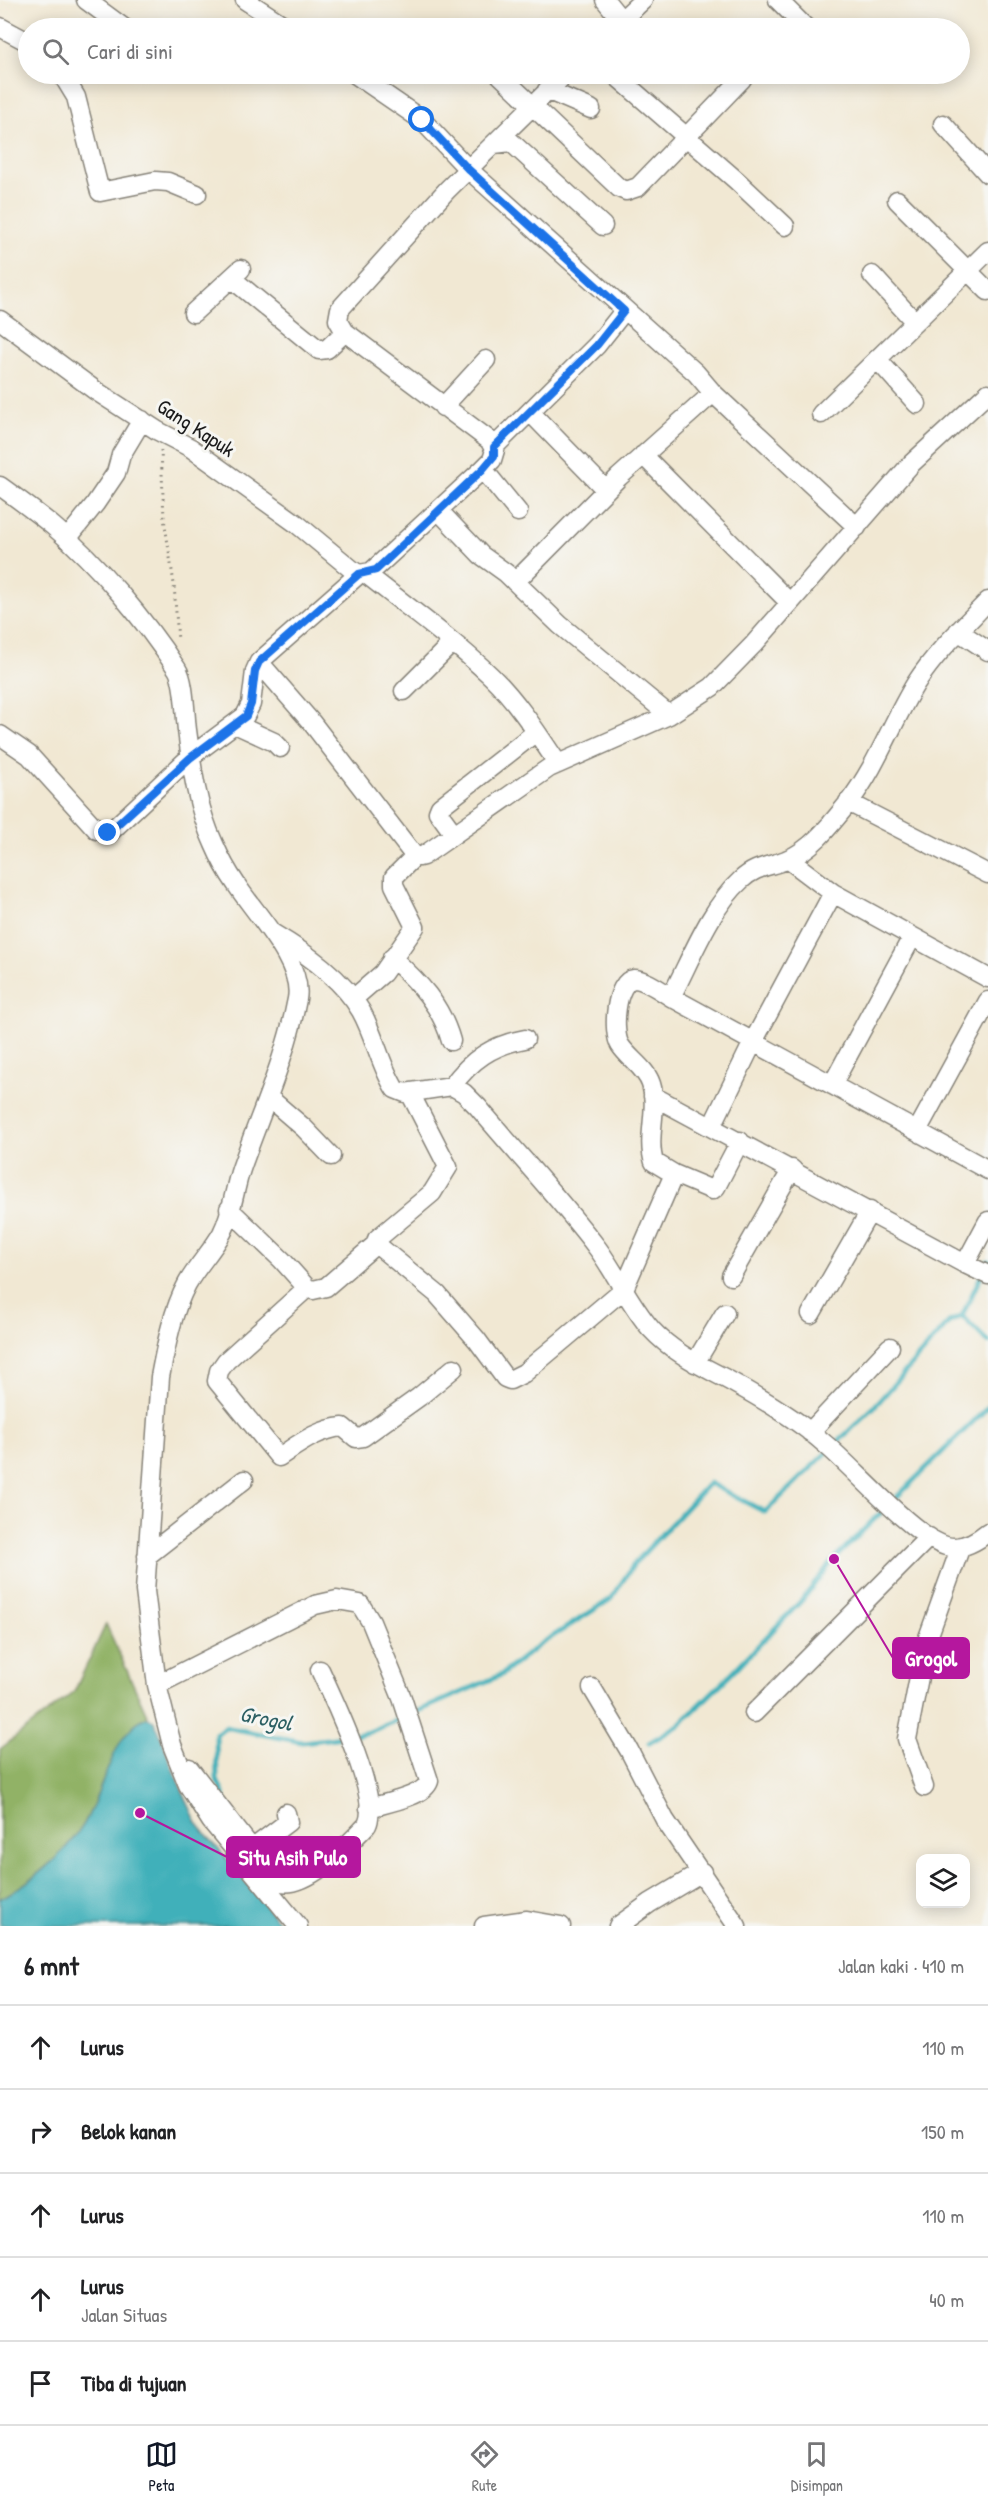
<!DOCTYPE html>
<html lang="id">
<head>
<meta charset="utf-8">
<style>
	:root { --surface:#fff; --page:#f2f2f2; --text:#202124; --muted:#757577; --line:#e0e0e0; --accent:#111827 }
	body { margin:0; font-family:"Patrick Hand",sans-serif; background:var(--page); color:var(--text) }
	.controls { position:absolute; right:18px; bottom:18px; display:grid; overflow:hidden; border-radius:12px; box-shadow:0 3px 15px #0003 }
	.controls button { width:54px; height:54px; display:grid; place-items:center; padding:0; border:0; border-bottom:2px solid var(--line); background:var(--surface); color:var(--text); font:30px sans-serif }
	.stop { position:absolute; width:18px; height:18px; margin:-14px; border:4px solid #1a73e8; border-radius:50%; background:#fff }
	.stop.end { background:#1a73e8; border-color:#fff; box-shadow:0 2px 6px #0008 }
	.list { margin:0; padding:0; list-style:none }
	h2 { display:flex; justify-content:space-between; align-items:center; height:78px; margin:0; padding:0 24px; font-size:26px }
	h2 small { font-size:20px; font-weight:400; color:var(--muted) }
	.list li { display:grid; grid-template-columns:39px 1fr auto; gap:18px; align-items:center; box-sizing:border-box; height:84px; padding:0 24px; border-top:2px solid var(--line) }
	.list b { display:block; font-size:22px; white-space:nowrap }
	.list p { margin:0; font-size:20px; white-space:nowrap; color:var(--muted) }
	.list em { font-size:20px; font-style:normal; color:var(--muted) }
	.icon { flex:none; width:33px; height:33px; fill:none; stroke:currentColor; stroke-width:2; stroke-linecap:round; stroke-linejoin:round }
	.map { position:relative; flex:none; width:988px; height:1926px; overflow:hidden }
	.search { position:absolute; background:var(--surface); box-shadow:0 3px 15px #0003; left:18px; right:18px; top:18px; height:66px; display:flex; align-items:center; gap:15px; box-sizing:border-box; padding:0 21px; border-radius:33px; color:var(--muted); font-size:22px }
	.sheet { height:498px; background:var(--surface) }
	nav { display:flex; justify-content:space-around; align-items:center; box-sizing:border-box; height:84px; border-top:2px solid var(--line); background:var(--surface); font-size:16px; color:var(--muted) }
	nav a { display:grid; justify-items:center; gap:3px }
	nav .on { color:var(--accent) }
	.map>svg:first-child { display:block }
	.forest { fill:#91b266; stroke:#566741; stroke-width:1.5 }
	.water { fill:#40b0ba; stroke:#2e666b; stroke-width:1.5 }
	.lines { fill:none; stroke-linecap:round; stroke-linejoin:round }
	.stream { stroke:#40b0ba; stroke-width:5 }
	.street-casing { stroke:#868278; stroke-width:21 }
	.path { stroke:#868278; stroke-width:3; stroke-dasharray:1.5 4.5; stroke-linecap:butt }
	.street { stroke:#fff; stroke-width:18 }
	.route { stroke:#1a73e8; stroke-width:8 }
	.labels { text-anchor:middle; stroke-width:6; stroke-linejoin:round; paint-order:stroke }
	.street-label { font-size:21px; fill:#1c1c1c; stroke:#f6f6f2 }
	.water-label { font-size:22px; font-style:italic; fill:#2c5f63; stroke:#f6f6f2 }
	.leader { fill:none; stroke:#b5179e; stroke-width:2 }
	.callout-dot { fill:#b5179e; stroke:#f6f6f2; stroke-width:2 }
	.callout { fill:#b5179e; stroke:#b5179e; stroke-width:2 }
	.callout-label { font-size:22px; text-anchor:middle; font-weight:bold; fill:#fff }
</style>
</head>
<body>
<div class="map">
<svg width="988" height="1926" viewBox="0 0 988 1926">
	<rect width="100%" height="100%" fill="#f6f6f2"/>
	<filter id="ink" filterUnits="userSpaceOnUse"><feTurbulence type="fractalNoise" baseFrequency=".0167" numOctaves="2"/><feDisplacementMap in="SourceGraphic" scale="12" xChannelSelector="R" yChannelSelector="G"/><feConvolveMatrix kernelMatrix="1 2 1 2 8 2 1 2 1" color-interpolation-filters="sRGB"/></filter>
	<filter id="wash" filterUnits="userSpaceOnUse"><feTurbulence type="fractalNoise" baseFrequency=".008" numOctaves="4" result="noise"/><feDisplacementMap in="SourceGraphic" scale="24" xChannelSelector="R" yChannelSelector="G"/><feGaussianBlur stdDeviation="1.35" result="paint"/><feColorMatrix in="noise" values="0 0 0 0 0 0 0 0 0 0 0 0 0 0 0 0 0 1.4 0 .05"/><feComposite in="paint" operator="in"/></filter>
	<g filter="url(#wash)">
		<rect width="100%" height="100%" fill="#f1e8d3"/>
		<path class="forest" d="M106,1624l42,93c-33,9 -49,88 -68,113 -21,29 -49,52 -80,69v-150l74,-57z"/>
		<path class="water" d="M148,1717l5,3 6,11 14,39 24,53 85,103h-282v-27c31,-17 59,-40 80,-69 21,-27 32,-103 68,-113z"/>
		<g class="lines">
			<path class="stream" d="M988,1261l-26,55 26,26
				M412,1714l89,-39 38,-30 72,-46 23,-35 75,-81 56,29 109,-105 75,-85 13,-6
				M355,1735l14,-3 35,-15
				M649,1743l30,-18 50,-49 74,-77 31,-40 154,-152
				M223,1801v-8l-6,-13 -1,-46 9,-7 77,15 42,-5"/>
		</g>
	</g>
	<g filter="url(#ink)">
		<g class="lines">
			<defs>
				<path id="street" d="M86,0l38,28
					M245,0l43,28
					M605,0l17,21
					M778,0l28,28
					M0,27l28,15
					M613,28l30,-28
					M62,74l14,23 24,95 55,-11 13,1 29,12
					M355,74l67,46 46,49 228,204 17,20 144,134
					M499,74l120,114 7,3 12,-4 104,-108
					M614,74l122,106 49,46
					M547,90l44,19
					M943,124l45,50
					M494,144l17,-2 92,84
					M897,200l91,91
					M872,275l43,47
					M231,278l88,72 8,-1 18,-17
					M193,313l48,-44
					M0,320l96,71 62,40 33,17 106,76 58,48 4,2 12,-2 112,-103 9,-9 3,-10 -6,-10 -144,-108 -7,-12 2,-11 107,-119 118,-116
					M877,359l40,45
					M443,407l43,-47
					M530,412l76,78
					M821,414l167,-163
					M494,447l103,-102 27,-34
					M643,455l147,148
					M483,469l35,43
					M0,486c18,13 36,26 53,40 46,39 91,93 124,143 8,12 8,46 10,61 5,39 10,78 27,114 6,14 13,27 22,40 19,30 68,79 61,115 -11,59 -37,115 -56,170 -7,21 -9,45 -19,64 -10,18 -25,33 -35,51 -15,28 -21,62 -27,93l-15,214 12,94 15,60 16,40 23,36 87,105
					M438,510l43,45 25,18 54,52 109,90
					M67,539l28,-35 21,-31 5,-18 21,-35
					M366,574c42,33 86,65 125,102 26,25 47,58 67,88
					M515,582l104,-105 94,-84
					M958,631l30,20
					M259,662l53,61 101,131 6,3 4,-1 126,-88 120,-53 43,-28 42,-43 157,-180 77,-71
					M404,691l48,-48
					M235,724l39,18 6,6
					M0,735l29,20 68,75 12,3 81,-76 55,-41 6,-12 4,-33 4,-9 100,-88
					M848,802l140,72
					M454,834l-16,-22 2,-5 96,-75
					M788,859l45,34 155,85
					M274,934c32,19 68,44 87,77 14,25 19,54 34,78l10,4 47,-7 12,7 14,14c40,48 83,93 120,142 19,26 32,56 53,80 22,24 51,37 79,52 33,18 67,38 95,63 29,24 89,93 121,102 15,4 31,-5 42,-14
					M392,958c27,24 49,47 59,83
					M671,997c20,-38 39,-89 70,-117 15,-14 27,-13 45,-20 26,-10 46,-37 63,-58 28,-36 43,-80 67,-119 20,-31 46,-55 72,-82
					M353,999l30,-26 32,-46 -21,-42v-8l21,-21
					M832,1085l80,-148
					M452,1086c19,-26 40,-41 73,-47
					M410,1093l38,74 -16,26 -55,46 -1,5 61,50 40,46 28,38 5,2 14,-7 100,-84 50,-115
					M653,1096l312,168
					M268,1097l36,31 27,28
					M712,1126l41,-84 80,-149
					M917,1131l71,-130
					M740,1141l-24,46 -4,3 -38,-16 -20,-12c-8,-24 5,-53 -3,-78 -5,-16 -22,-25 -31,-39 -8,-13 -5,-64 14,-66 11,0 27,12 37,18l317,173
					M229,1209l53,51 25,28 6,2 13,-3 50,-43
					M988,1221l-23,43 23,11
					M731,1276l61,-107
					M307,1288l-81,73 -7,10 -2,10 62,76c20,-13 39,-28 64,-30l13,11 7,-1 56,-40 35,-29
					M811,1314l59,-103
					M695,1363l30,-50
					M810,1432l80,-85
					M147,1556l97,-76
					M157,1685l158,-80 22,-5 23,4 11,18 31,76 27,83c-5,16 -44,22 -60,27
					M592,1688l37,62 36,70 72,106
					M754,1713l175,-176
					M189,1768l63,81 29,33c28,6 68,-39 86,-57 14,-27 -34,-127 -47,-155
					M924,1787l-17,-48 18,-93 36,-100
					M252,1849l36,-27 -2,-9
					M484,1926l43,-6 34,6
					M618,1926l32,-23 52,-31"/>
			</defs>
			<use href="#street" class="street-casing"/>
			<path class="path" d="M161,450l3,68 10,66 4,57"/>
			<use href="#street" class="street"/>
		</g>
	</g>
	<g class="lines" filter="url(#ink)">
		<path class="route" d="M108,833l82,-75 56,-42 5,-12 4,-33 4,-9 100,-88 17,-4 107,-101 11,-13v-9l103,-102 27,-34 -156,-142 -46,-49"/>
	</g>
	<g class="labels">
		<g class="street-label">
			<text transform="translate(196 428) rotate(33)" y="7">Gang Kapuk</text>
		</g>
		<g class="water-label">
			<text transform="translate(266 1718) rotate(11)" y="8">Grogol</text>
		</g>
	</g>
	<path class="leader" d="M834 1559L893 1658M140 1813L227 1857"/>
	<g class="callout-dot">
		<circle cx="834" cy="1559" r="6"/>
		<circle cx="140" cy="1813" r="6"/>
	</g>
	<g class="callout">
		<rect x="893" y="1638" width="76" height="40" rx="6"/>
		<rect x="227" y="1837" width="133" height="40" rx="6"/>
	</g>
	<g class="callout-label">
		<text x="931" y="1666">Grogol</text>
		<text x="293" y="1865">Situ Asih Pulo</text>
	</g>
</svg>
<div class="controls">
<button><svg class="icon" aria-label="layers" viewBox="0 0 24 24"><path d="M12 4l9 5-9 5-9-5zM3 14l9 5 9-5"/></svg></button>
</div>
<div class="stop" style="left:422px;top:120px"></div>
<div class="stop end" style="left:108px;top:833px"></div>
<div class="search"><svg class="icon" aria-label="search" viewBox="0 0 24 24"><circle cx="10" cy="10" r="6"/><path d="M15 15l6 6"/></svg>Cari di sini</div>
</div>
<section class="sheet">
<h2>6 mnt<small>Jalan kaki · 410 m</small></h2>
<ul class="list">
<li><svg class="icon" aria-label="ahead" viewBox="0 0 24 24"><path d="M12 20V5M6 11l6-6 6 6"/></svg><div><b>Lurus</b></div><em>110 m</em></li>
<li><svg class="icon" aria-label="right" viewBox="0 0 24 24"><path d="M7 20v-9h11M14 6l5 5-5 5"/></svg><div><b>Belok kanan</b></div><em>150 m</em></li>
<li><svg class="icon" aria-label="ahead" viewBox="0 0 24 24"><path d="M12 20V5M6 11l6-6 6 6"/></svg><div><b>Lurus</b></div><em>110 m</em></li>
<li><svg class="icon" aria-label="ahead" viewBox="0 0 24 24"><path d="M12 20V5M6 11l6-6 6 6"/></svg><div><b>Lurus</b><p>Jalan Situas</p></div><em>40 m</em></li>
<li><svg class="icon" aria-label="arrive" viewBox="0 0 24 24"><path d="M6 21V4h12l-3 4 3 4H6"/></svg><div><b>Tiba di tujuan</b></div></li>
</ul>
</section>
<nav>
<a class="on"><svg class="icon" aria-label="map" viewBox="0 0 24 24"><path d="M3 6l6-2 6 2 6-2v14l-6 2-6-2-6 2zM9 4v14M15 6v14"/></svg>Peta</a>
<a><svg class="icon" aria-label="directions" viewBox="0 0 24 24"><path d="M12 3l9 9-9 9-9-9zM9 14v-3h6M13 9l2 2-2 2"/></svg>Rute</a>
<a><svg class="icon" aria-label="saved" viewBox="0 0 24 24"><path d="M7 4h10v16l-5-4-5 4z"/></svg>Disimpan</a>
</nav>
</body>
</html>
